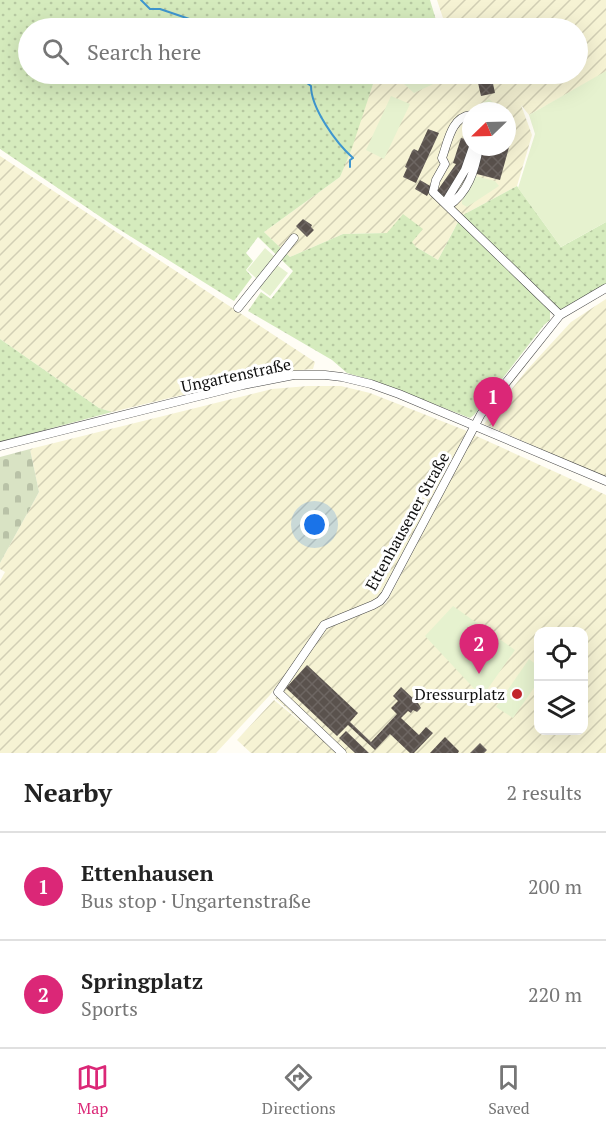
<!DOCTYPE html>
<html lang="en">
<head>
<meta charset="utf-8">
<style>
	:root { --surface:#fff; --page:#f6f6f6; --text:#222; --muted:#767676; --line:#e0e0e0; --accent:#db2777 }
	body { margin:0; font-family:"PT Serif",serif; background:var(--page); color:var(--text) }
	.controls { position:absolute; right:18px; bottom:18px; display:grid; overflow:hidden; border-radius:12px; box-shadow:0 6px 24px #0002 }
	.controls button { width:54px; height:54px; display:grid; place-items:center; padding:0; border:0; border-bottom:2px solid var(--line); background:var(--surface); color:var(--text); font:30px sans-serif }
	.compass { position:absolute; left:462px; top:102px; width:54px; height:54px; border-radius:50%; background:var(--surface); box-shadow:0 6px 24px #0002; rotate:247deg }
	.you { position:absolute; left:315px; top:525px; width:21px; height:21px; margin:-15px; border:4px solid #fff; border-radius:50%; background:#1a73e8; box-shadow:0 0 0 9px #1a73e833 }
	.badge { display:grid; place-items:center; width:39px; height:39px; border-radius:50%; background:var(--accent); color:#fff; font-size:20px; font-weight:700 }
	.pin { position:absolute; translate:-50% -50px; filter:drop-shadow(0 2px 3px #0008) }
	.pin::after { content:''; position:absolute; top:32px; width:21px; height:18px; background:inherit; clip-path:polygon(0 0,100% 0,50% 100%) }
	.list { margin:0; padding:0; list-style:none }
	h2 { display:flex; justify-content:space-between; align-items:center; height:78px; margin:0; padding:0 24px; font-size:26px }
	h2 small { font-size:20px; font-weight:400; color:var(--muted) }
	.list li { display:grid; grid-template-columns:39px 1fr auto; gap:18px; align-items:center; box-sizing:border-box; height:108px; padding:0 24px; border-top:2px solid var(--line) }
	.list b { display:block; font-size:22px; white-space:nowrap }
	.list p { margin:0; font-size:20px; white-space:nowrap; color:var(--muted) }
	.list em { font-size:20px; font-style:normal; color:var(--muted) }
	.icon { flex:none; width:33px; height:33px; fill:none; stroke:currentColor; stroke-width:2; stroke-linecap:round; stroke-linejoin:round }
	.map { position:relative; flex:none; width:606px; height:753px; overflow:hidden }
	.search { position:absolute; background:var(--surface); box-shadow:0 6px 24px #0002; left:18px; right:18px; top:18px; height:66px; display:flex; align-items:center; gap:15px; box-sizing:border-box; padding:0 21px; border-radius:33px; color:var(--muted); font-size:22px }
	.sheet { height:294px; background:var(--surface) }
	nav { display:flex; justify-content:space-around; align-items:center; box-sizing:border-box; height:84px; border-top:2px solid var(--line); background:var(--surface); font-size:16px; color:var(--muted) }
	nav a { display:grid; justify-items:center; gap:3px }
	nav .on { color:var(--accent) }
	.map>svg:first-child { display:block }
	.farmland { fill:url(#farmland-furrows); fill-rule:evenodd }
	.grass { fill:url(#grass-dots) }
	.cemetery { fill:url(#cemetery-stones) }
	.pitch { fill:#e6f2cf }
	.lines { fill:none; stroke-linecap:round; stroke-linejoin:round }
	.stream { stroke:#3f96cf; stroke-width:2 }
	.building { fill:url(#building-cross-hatch) }
	.minor-casing { stroke:#444; stroke-width:9 }
	.minor { stroke:#fff; stroke-width:8 }
	.poi-dot { fill:#c4262e; stroke:#fff; stroke-width:2 }
	.labels { text-anchor:middle; stroke-width:6; stroke-linejoin:round; paint-order:stroke }
	.street-label { font-size:16px; fill:#111; stroke:#fff }
	.poi-label { font-size:16px; fill:#111; stroke:#fff; text-anchor:end }
</style>
</head>
<body>
<div class="map">
<svg width="606" height="753" viewBox="0 0 606 753">
	<defs>
		<pattern id="farmland-furrows" width="10" height="10" patternUnits="userSpaceOnUse" patternTransform="scale(1.5)"><rect width="10" height="10" fill="#f6f3d4"/><path d="M-1 1l2-2M0 10L10 0M9 11l2-2" fill="none" stroke="#d2cfb5"/></pattern>
		<pattern id="grass-dots" width="8" height="8" patternUnits="userSpaceOnUse" patternTransform="scale(1.5)"><rect width="8" height="8" fill="#d5ebbd"/><path d="M2 2h.1M6 6h.1" fill="none" stroke="#b6c8a1" stroke-width="1.8" stroke-linecap="round"/></pattern>
		<pattern id="cemetery-stones" width="16" height="16" patternUnits="userSpaceOnUse" patternTransform="scale(1.5)"><rect width="16" height="16" fill="#d9e3c4"/><path d="M2 7V4a2 2 0 0 1 4 0v3zM10 15v-3a2 2 0 0 1 4 0v3z" fill="#b9c2a7"/></pattern>
		<pattern id="building-cross-hatch" width="8" height="8" patternUnits="userSpaceOnUse" patternTransform="scale(1.5)"><rect width="8" height="8" fill="#5a524d"/><path d="M0 0l8 8M0 8l8-8" fill="none" stroke="#6d6662"/></pattern>
	</defs>
	<rect width="100%" height="100%" fill="#fffdf5"/>
	<path class="farmland" d="M437,0h169v72l-77,43 -8,-10 11,30 -15,51 -56,30 -23,44 -22,-13 -4,-4 -25,-10 -44,1 -53,23 -26,-25 76,-55 34,-96 -2,-7h206v-46h-159l17,-8 9,4zM471,111h36v36h-36z
		M0,156l315,206 -2,7 -36,3 -165,40 -13,-4 -99,-69z
		M606,299v179l-122,-54 42,-53 45,-49z
		M308,386h33l29,7 97,38 -89,169 -55,24 -53,71 -54,58h-216v-172l5,-9 -5,-3v-6l39,-71 -9,-43 242,-60z
		M474,435l132,60v258h-355l-14,-13 37,-40 40,33 -39,-35 49,-71 62,-24zM538,632h46v98h-46z"/>
	<path class="grass" d="M0,0h430l6,20 -17,8h-391v46h344l2,7 -22,67 -12,29 -76,55 26,25 53,-23 44,-1 16,-19 20,15 -11,13 4,5 22,13 20,-38 92,86v12l-6,5 -70,90 -4,3 -99,-38 -24,-7 -15,-13 -84,-49 13,-19 10,7 22,-28 -35,-34 -12,16 7,8 -7,9 6,7 -18,24 -117,-73 -117,-79z
		M517,186l44,61 45,-25v64l-39,22 -8,1 -98,-93z
		M0,339l99,69 13,4 -112,30z"/>
	<path class="cemetery" d="M30,449l9,43 -39,71v-106z"/>
	<path class="pitch" d="M606,71v151l-45,25 -43,-59 17,-54 -6,-19z
		M393,74h55l-2,4 -32,15z
		M391,96l19,8 -26,55 -18,-9z
		M489,99l6,5 1,7h-15l1,-8z
		M475,176l20,5 4,5 -32,21 -5,-3v-4z
		M265,248l10,9 -18,22 -10,-9z
		M277,265l11,8 -18,23 -11,-8z
		M453,606l62,44 -33,47 -57,-61z
		M529,659l9,7v16l-25,36 -17,-11z"/>
	<g class="lines">
		<path class="stream" d="M141,0l9,9h10l56,19
			M295,74l16,12c0,22 25,57 42,72l-3,2v7"/>
	</g>
	<path class="building" d="M485,21l3,7h-25z
		M476,74h15l4,19 -14,3z
		M428,129l11,4 -23,50 -13,-6 4,-9 -2,-1 7,-16 2,-2 4,2z
		M507,131l6,2 -13,47 -27,-7 8,-26h26z
		M461,138l10,2v3l-9,27 -17,27 -8,-6 19,-27 -3,-1z
		M420,180l12,7 -5,9 -12,-7z
		M303,219l9,6 -1,2 3,3 -7,7 -11,-11z
		M307,665l51,48 -8,9 21,20 26,-28 -6,-6 7,-7 -5,-5 8,-9 17,16 3,5 -4,4 -4,-2 -2,3 -3,-2 -7,7 18,17 7,-8 7,6 -19,20h-4l-20,-19 -15,16 -27,-25 -11,11 -51,-48z
		M346,731l23,22h-14l-16,-15z
		M445,737l14,14 -1,2h-28z
		M480,743l7,7 -3,3h-14z"/>
	<g class="lines">
		<defs>
			<path id="minor" d="M471,115c-20,2 -23,27 -29,43l3,6 -9,16 -3,12 127,123
				M445,203l20,-33 8,-23
				M448,206c20,-13 27,-36 31,-59
				M238,308l56,-70
				M0,446l243,-61 51,-10h31l17,2 29,7 28,10 207,87
				M342,753l-64,-61 46,-67 49,-20 7,-4 5,-6 96,-181 79,-99 46,-27"/>
		</defs>
		<use href="#minor" class="minor-casing"/>
		<use href="#minor" class="minor"/>
	</g>
	<circle class="poi-dot" cx="517" cy="694" r="6"/>
	<g class="labels">
		<g class="street-label">
			<text transform="translate(236 375) rotate(-12)" y="6">Ungartenstraße</text>
			<text transform="translate(407 521) rotate(-61)" y="6">Ettenhausener Straße</text>
		</g>
		<g class="poi-label">
			<text x="505" y="700">Dressurplatz</text>
		</g>
	</g>
</svg>
<div class="controls">
<button><svg class="icon" aria-label="locate" viewBox="0 0 24 24"><circle cx="12" cy="12" r="6"/><path d="M12 2v4M12 18v4M2 12h4M18 12h4"/></svg></button>
<button><svg class="icon" aria-label="layers" viewBox="0 0 24 24"><path d="M12 4l9 5-9 5-9-5zM3 14l9 5 9-5"/></svg></button>
</div>
<svg class="compass" viewBox="-18 -18 36 36"><path d="M0-13l5 13h-10z" fill="#e53935"/><path d="M0 13l5-13h-10z" fill="#767676"/></svg>
<div class="you"></div>
<div class="pin badge" style="left:493px;top:427px">1</div>
<div class="pin badge" style="left:479px;top:674px">2</div>
<div class="search"><svg class="icon" aria-label="search" viewBox="0 0 24 24"><circle cx="10" cy="10" r="6"/><path d="M15 15l6 6"/></svg>Search here</div>
</div>
<section class="sheet">
<h2>Nearby<small>2 results</small></h2>
<ul class="list">
<li><span class="badge">1</span><div><b>Ettenhausen</b><p>Bus stop · Ungartenstraße</p></div><em>200 m</em></li>
<li><span class="badge">2</span><div><b>Springplatz</b><p>Sports</p></div><em>220 m</em></li>
</ul>
</section>
<nav>
<a class="on"><svg class="icon" aria-label="map" viewBox="0 0 24 24"><path d="M3 6l6-2 6 2 6-2v14l-6 2-6-2-6 2zM9 4v14M15 6v14"/></svg>Map</a>
<a><svg class="icon" aria-label="directions" viewBox="0 0 24 24"><path d="M12 3l9 9-9 9-9-9zM9 14v-3h6M13 9l2 2-2 2"/></svg>Directions</a>
<a><svg class="icon" aria-label="saved" viewBox="0 0 24 24"><path d="M7 4h10v16l-5-4-5 4z"/></svg>Saved</a>
</nav>
</body>
</html>
